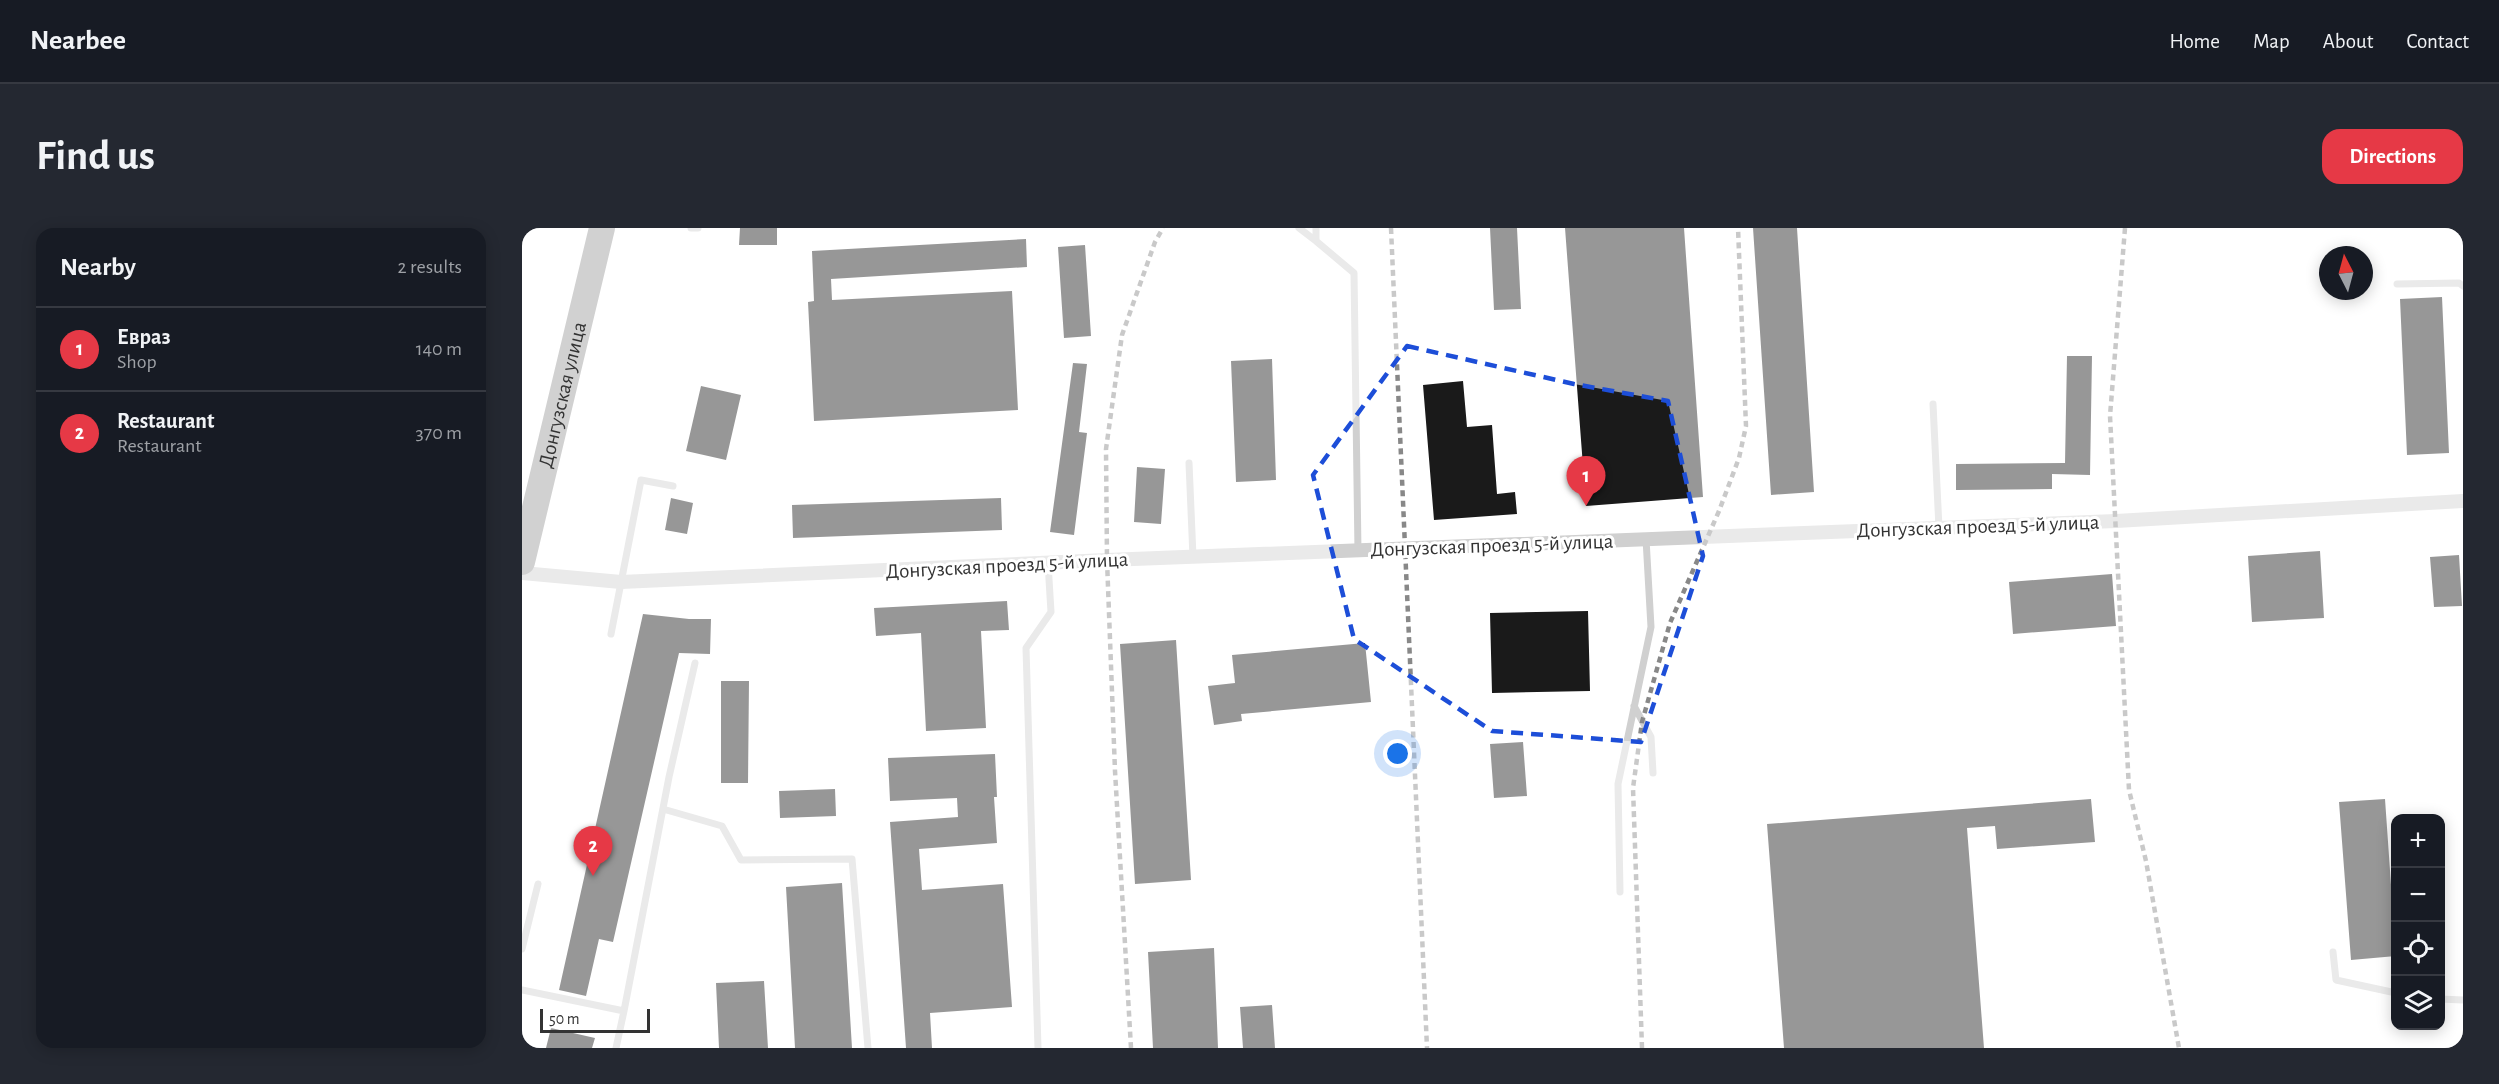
<!DOCTYPE html>
<html lang="en">
<head>
<meta charset="utf-8">
<style>
	:root { --surface:#171b24; --page:#242831; --text:#f1f3f6; --muted:#9ea1a6; --line:#363941; --accent:#e63946 }
	body { margin:0; font-family:"Alegreya Sans",sans-serif; background:var(--page); color:var(--text) }
	.controls { position:absolute; right:18px; bottom:18px; display:grid; overflow:hidden; border-radius:12px; box-shadow:0 3px 15px #0003 }
	.controls button { width:54px; height:54px; display:grid; place-items:center; padding:0; border:0; border-bottom:2px solid var(--line); background:var(--surface); color:var(--text); font:30px sans-serif }
	.compass { position:absolute; left:1797px; top:18px; width:54px; height:54px; border-radius:50%; background:var(--surface); box-shadow:0 3px 15px #0003; rotate:354deg }
	.scale { position:absolute; left:18px; bottom:15px; width:110px; box-sizing:border-box; padding-left:6px; border:3px solid #333; border-top:0; font-size:16px; line-height:21px; white-space:nowrap; color:#333; -webkit-text-stroke:4px #fff; paint-order:stroke }
	.you { position:absolute; left:876px; top:526px; width:21px; height:21px; margin:-15px; border:4px solid #fff; border-radius:50%; background:#1a73e8; box-shadow:0 0 0 9px #1a73e833 }
	.badge { display:grid; place-items:center; width:39px; height:39px; border-radius:50%; background:var(--accent); color:#fff; font-size:20px; font-weight:700 }
	.pin { position:absolute; translate:-50% -50px; filter:drop-shadow(0 2px 3px #0008) }
	.pin::after { content:''; position:absolute; top:32px; width:21px; height:18px; background:inherit; clip-path:polygon(0 0,100% 0,50% 100%) }
	.list { margin:0; padding:0; list-style:none }
	h2 { display:flex; justify-content:space-between; align-items:center; height:78px; margin:0; padding:0 24px; font-size:26px }
	h2 small { font-size:20px; font-weight:400; color:var(--muted) }
	.list li { display:grid; grid-template-columns:39px 1fr auto; gap:18px; align-items:center; box-sizing:border-box; height:84px; padding:0 24px; border-top:2px solid var(--line) }
	.list b { display:block; font-size:22px; white-space:nowrap }
	.list p { margin:0; font-size:20px; white-space:nowrap; color:var(--muted) }
	.list em { font-size:20px; font-style:normal; color:var(--muted) }
	.icon { flex:none; width:33px; height:33px; fill:none; stroke:currentColor; stroke-width:2; stroke-linecap:round; stroke-linejoin:round }
	.map { position:relative; flex:none; width:1941px; height:820px; overflow:hidden; border-radius:18px }
	header { display:flex; align-items:center; gap:36px; box-sizing:border-box; height:84px; padding:0 30px; background:var(--surface); border-bottom:2px solid var(--line) }
	header strong { font-size:28px }
	nav { display:flex; gap:33px; margin-inline-start:auto; font-size:21px }
	.intro { display:flex; align-items:center; justify-content:space-between; box-sizing:border-box; height:144px; padding:0 36px }
	h1 { margin:0; font-size:42px }
	.button { padding:15px 27px; border-radius:18px; background:var(--accent); color:#fff; font-size:21px; font-weight:700 }
	main { display:flex; gap:36px; padding:0 36px }
	aside { flex:1; background:var(--surface); border-radius:18px; box-shadow:0 3px 15px #0003 }
	.map>svg:first-child { display:block }
	.building { fill:#1a1a1a }
	.lines { fill:none; stroke-linecap:round; stroke-linejoin:round }
	.lane { stroke:#d0d0d0; stroke-width:7 }
	.street { stroke:#d0d0d0; stroke-width:14 }
	.highway { stroke:#9a9a9a; stroke-width:26 }
	.rail { stroke:#888; stroke-width:4.5; stroke-dasharray:6 4.5; stroke-linecap:butt }
	.marked { fill:none; stroke:#1d4ed8; stroke-width:4.5; stroke-dasharray:12 8; stroke-linejoin:round }
	.labels { text-anchor:middle; stroke-width:6; stroke-linejoin:round; paint-order:stroke }
	.street-label { font-size:21px; fill:#333; stroke:#fff }
</style>
</head>
<body>
<header>
<strong>Nearbee</strong>
<nav><a>Home</a><a>Map</a><a>About</a><a>Contact</a></nav>
</header>
<div class="intro"><h1>Find us</h1><a class="button">Directions</a></div>
<main>
<aside>
<h2>Nearby<small>2 results</small></h2>
<ul class="list">
<li><span class="badge">1</span><div><b>Евраз</b><p>Shop</p></div><em>140 m</em></li>
<li><span class="badge">2</span><div><b>Restaurant</b><p>Restaurant</p></div><em>370 m</em></li>
</ul>
</aside>
<div class="map">
<svg width="1941" height="820" viewBox="0 0 1941 820">
	<rect width="100%" height="100%" fill="#fff"/>
	<path class="building" d="M218,0h37v17h-38z
		M968,0h27l4,81 -27,1z
		M1043,0h119l19,269 -117,9z
		M1231,0h44l17,264 -43,3z
		M504,11l1,28 -196,12 1,21 180,-9 6,119 -204,11 -6,-119 6,-1 -2,-50z
		M563,17l6,91 -27,2 -6,-91z
		M1920,69l7,156 -42,2 -7,-156z
		M1545,128h25l-2,119 -38,-1v15l-96,1v-26l109,-1z
		M750,131l4,121 -40,2 -5,-121z
		M551,135l14,1 -8,68 8,1 -13,102 -24,-3z
		M941,153l4,46 25,-2 5,69 18,-2 2,22 -83,6 -11,-135z
		M179,158l40,9 -15,65 -40,-9z
		M615,239l28,2 -4,55 -27,-2z
		M149,270l22,5 -6,31 -22,-4z
		M479,270l1,32 -209,8 -1,-33z
		M1798,323l4,67 -72,4 -4,-66z
		M1937,327l3,51 -28,1 -4,-50z
		M1590,346l4,52 -103,8 -4,-52z
		M485,373l2,29 -28,1 5,97 -60,3 -5,-98 -45,3 -2,-28z
		M1066,383l2,80 -98,2 -2,-80z
		M121,386l46,5h22l-1,35 -31,-1 -66,289 -14,-3 -13,57 -27,-6z
		M654,412l15,240 -56,4 -15,-240z
		M843,415l6,59 -130,12 1,7 -28,4 -6,-39 27,-3 -3,-28z
		M199,453h28l-1,102h-27z
		M1001,514l4,54 -33,2 -4,-54z
		M473,526l2,43h-3l3,46 -78,6 3,41 81,-6 9,123 -82,6 2,35h-26l-16,-226 68,-5 -1,-19 -67,3 -2,-43z
		M313,561l1,27 -56,2 -1,-27z
		M1569,571l4,43 -98,7 -2,-23 -28,2 17,220h-200l-17,-224z
		M1863,571l11,157 -45,4 -12,-158z
		M320,655l10,165h-57l-9,-161z
		M692,720l4,100h-65l-5,-96z
		M242,753l4,67h-49l-3,-65z
		M750,777l3,43h-32l-3,-41z
		M29,800l44,10 -3,10h-46z"/>
	<g class="lines">
		<path class="lane" d="M169,0h7
			M777,0l17,13
			M794,0v13l38,32 4,278
			M1875,56l62,-1 4,3
			M1411,176l6,124
			M667,235l4,94
			M89,406l30,-154 32,6
			M1112,478l17,31 2,36
			M141,581l59,17 19,34 111,-1 16,189
			M1098,664l-2,-108 33,-157 -5,-88
			M0,721l16,-65
			M1811,724l3,28 60,13
			M0,762l102,21 45,-234 26,-114
			M1918,771l23,1
			M94,820l8,-37
			M516,820l-12,-400 25,-36 -3,-49"/>
		<path class="street" d="M0,345l99,9 486,-22 1009,-39 347,-20"/>
		<path class="highway" id="s1" d="M0,334l80,-334"/>
		<path class="rail" d="M869,0l36,820
			M1603,0l-15,188 19,374 17,71 33,187
			M609,820l-16,-277 -8,-211 -1,-111 16,-114 33,-93 8,-14
			M1120,820l-9,-260 9,-66 28,-99 49,-112 20,-53 7,-32 -8,-198"/>
	</g>
	<path d="M0 0H1941V820H0ZM885,118l167,38 94,17 35,155 -62,186 -149,-11 -138,-92 -41,-164z" fill="#fff" fill-opacity=".55" fill-rule="evenodd"/>
	<path class="marked" d="M885,118l167,38 94,17 35,155 -62,186 -149,-11 -138,-92 -41,-164z"/>
	<g class="labels">
		<g class="street-label">
			<text dy="7" stroke="none"><textPath href="#s1" startOffset="172">Донгузская улица</textPath></text>
			<text transform="translate(1456 298) rotate(-2)" y="7">Донгузская проезд 5-й улица</text>
			<text transform="translate(970 317) rotate(-2)" y="7">Донгузская проезд 5-й улица</text>
			<text transform="translate(485 337) rotate(-3)" y="7">Донгузская проезд 5-й улица</text>
		</g>
	</g>
</svg>
<div class="controls">
<button>+</button>
<button>−</button>
<button><svg class="icon" aria-label="locate" viewBox="0 0 24 24"><circle cx="12" cy="12" r="6"/><path d="M12 2v4M12 18v4M2 12h4M18 12h4"/></svg></button>
<button><svg class="icon" aria-label="layers" viewBox="0 0 24 24"><path d="M12 4l9 5-9 5-9-5zM3 14l9 5 9-5"/></svg></button>
</div>
<svg class="compass" viewBox="-18 -18 36 36"><path d="M0-13l5 13h-10z" fill="#e53935"/><path d="M0 13l5-13h-10z" fill="#9ea1a6"/></svg>
<div class="scale">50 m</div>
<div class="you"></div>
<div class="pin badge" style="left:1064px;top:278px">1</div>
<div class="pin badge" style="left:71px;top:648px">2</div>
</div>
</main>
</body>
</html>
